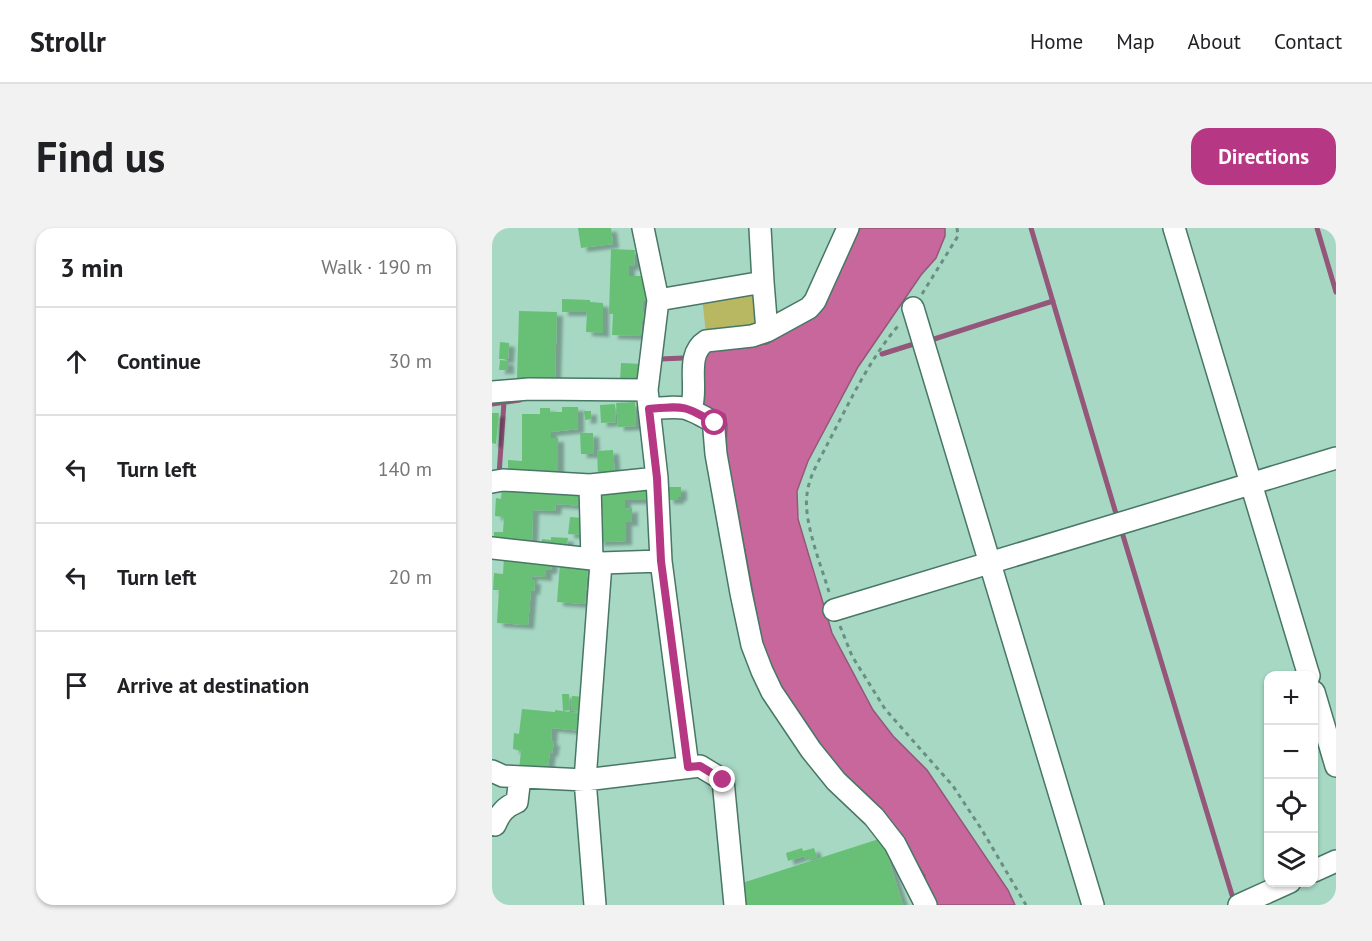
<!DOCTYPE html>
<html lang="en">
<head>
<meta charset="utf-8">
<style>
	:root { --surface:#fff; --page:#f2f2f2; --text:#202124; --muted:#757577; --line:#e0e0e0; --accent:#b63783 }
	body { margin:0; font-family:"PT Sans",sans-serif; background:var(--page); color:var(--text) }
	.controls { position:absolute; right:18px; bottom:18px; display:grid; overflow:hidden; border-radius:12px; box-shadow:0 2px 4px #0004 }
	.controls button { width:54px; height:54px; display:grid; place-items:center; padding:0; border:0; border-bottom:2px solid var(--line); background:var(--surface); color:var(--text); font:30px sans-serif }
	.stop { position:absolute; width:18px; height:18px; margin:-14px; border:4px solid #b63783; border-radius:50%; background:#fff }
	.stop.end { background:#b63783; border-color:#fff; box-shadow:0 2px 6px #0008 }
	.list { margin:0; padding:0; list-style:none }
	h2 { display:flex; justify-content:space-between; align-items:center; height:78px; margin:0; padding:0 24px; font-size:26px }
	h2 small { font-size:20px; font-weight:400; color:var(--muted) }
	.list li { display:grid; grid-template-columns:39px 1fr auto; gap:18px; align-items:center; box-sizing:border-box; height:108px; padding:0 24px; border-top:2px solid var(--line) }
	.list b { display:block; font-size:22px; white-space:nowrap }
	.list em { font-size:20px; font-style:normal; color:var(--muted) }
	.icon { flex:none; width:33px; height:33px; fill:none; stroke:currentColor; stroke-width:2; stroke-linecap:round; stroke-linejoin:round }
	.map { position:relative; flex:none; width:844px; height:677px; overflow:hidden; border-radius:18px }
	header { display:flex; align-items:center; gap:36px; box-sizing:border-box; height:84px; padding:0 30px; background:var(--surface); border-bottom:2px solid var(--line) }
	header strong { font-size:28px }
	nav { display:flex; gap:33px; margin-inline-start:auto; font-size:21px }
	.intro { display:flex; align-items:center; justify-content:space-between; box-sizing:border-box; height:144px; padding:0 36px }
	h1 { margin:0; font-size:42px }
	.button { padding:15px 27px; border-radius:18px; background:var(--accent); color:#fff; font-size:21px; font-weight:700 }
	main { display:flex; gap:36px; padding:0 36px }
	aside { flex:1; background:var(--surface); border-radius:18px; box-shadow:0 2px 4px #0004 }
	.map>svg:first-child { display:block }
	.green { fill:#b8b762 }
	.water { fill:#c7679b; stroke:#945779; stroke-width:1.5 }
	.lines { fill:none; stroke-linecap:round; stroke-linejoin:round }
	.stream { stroke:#945779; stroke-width:5 }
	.building { fill:#67c076; filter:url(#shadow) }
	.minor-casing { stroke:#487765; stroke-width:24 }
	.path { stroke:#6a8f80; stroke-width:3; stroke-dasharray:4.5 4.5; stroke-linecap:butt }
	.minor { stroke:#fff; stroke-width:21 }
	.route { stroke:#b63783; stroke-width:8 }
</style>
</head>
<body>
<header>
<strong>Strollr</strong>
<nav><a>Home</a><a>Map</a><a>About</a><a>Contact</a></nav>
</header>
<div class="intro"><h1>Find us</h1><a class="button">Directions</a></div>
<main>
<aside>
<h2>3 min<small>Walk · 190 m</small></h2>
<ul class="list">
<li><svg class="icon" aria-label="ahead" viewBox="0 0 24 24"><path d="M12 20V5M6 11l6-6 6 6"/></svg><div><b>Continue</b></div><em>30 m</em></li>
<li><svg class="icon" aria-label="left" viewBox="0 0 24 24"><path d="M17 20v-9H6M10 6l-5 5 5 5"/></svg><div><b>Turn left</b></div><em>140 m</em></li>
<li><svg class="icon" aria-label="left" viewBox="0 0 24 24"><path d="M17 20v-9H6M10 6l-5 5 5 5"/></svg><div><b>Turn left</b></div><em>20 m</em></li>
<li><svg class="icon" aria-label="arrive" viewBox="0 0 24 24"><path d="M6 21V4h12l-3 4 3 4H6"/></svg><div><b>Arrive at destination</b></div></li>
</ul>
</aside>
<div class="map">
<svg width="844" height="677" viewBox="0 0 844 677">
	<defs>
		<filter id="shadow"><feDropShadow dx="6" dy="4" stdDeviation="1.5" flood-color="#0004"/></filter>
	</defs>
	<rect width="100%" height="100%" fill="#a6d8c4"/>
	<path class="green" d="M262,59l2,39 -50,9 -4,-40z"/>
	<path class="water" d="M368,0h85v8l-9,22 -15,17 -63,92 -50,94 -11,30 1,28 34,114 41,77 20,26 34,34 81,120 7,15h-79l-13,-24 2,-5 -35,-55 -69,-70 -54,-83 -41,-218 1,-25 -2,-11 -19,-7 -5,-7 1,-43 9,-11 56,-2 49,-29 8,-11z"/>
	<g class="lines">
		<path class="stream" d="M539,0l86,289
			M825,0l19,64
			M436,113l125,-40
			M390,126l35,-11
			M168,131l24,-1
			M0,176l28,-4
			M7,247l5,-73
			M629,301l111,366"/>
	</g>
	<path class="building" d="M86,0h33l2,16 -32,4z
		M119,21l24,1 -1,16h-5v10h12v3h8l3,22h-10l2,20h-2l-1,15 -29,-1 1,-21h-4z
		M70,71l28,1v2l13,1v30l-17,-1 1,-20h-25z
		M27,83l38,1 -2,66h-38z
		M8,114l9,1 -1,16h-9z
		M8,132l8,1v9h-9z
		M129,135l22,1v17h-23z
		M143,174l1,24 -18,1 -2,-24z
		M123,176l1,18 -15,1 -1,-18z
		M70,179h16v22l-27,3v6h7v33h-50v-11l14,1v-47h18v-6h10v4h12z
		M92,183h7v8l-6,1z
		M0,185h7l-3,31 -4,-1z
		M88,205h13l1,21h-13z
		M121,222l2,25 -17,1 -1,-25z
		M173,259h16v10h-3v3h-10z
		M10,260l83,4 -1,14 -28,-2 -1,7 -22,-1 -1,31 -38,-2v-7h9l1,-15 -9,-1 1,-18 5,1z
		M157,260l1,12h-25v9l7,-1v14h-6v19l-28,1 -1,-53z
		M78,289l13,1 -1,17 -14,-1z
		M59,309l17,1 -2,14 -25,-2 1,-11 9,1z
		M12,329l48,3 -1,10h-5v7l-14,-1 -1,4h4l-1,11 -3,-1 -3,35 -31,-2 2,-33h-6l1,-17 9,1z
		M68,335l28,2 -3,39 -28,-2z
		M70,466h7l1,16 -7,1z
		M80,468l14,1 -2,15 -13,-2z
		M30,481l33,3v-2l15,2v2v-2l13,1 -2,18 -29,-3 -1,13 3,1 -2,11 -2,-1 -3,21 -28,-3 2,-19 -8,-2 1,-16 5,1z
		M390,610l21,67h-158l-6,-21z
		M310,620l1,3 11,-3 3,9 -11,3 -2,-4 -16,5 -2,-8z"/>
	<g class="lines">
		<defs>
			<path id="minor" d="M268,0l3,54
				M682,0l135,448
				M166,72l105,-18 4,49 -15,5 -46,5c-22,14 -7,47 -15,68
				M421,80l180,597
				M275,103l42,-23 6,-7 33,-73
				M0,164l37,-3 118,1
				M157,181c35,-3 35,-4 66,14l-1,7 2,24 25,139 11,52 10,26 10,21 39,58 25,31 38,36 21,27 31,61
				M0,254l11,-2 87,5
				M0,320l100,11
				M169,333l27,206
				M109,335l-9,-4 -2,-74 67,-7
				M342,382l502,-152
				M822,464l22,74
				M0,543l11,5 82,4 115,-14 23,14 12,125
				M3,597c5,-12 10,-18 22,-23l3,-25
				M822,643l22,-10
				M103,677l-10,-125 16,-217 60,-2 -4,-83 -10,-88 11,-90 -15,-72
				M747,677l51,-23"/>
		</defs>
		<use href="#minor" class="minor-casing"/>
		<path class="path" d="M430,66l36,-58 -1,-8
			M337,364c-8,-27 -26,-71 -22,-98 2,-18 13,-35 21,-51 21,-40 41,-83 70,-117
			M348,398l12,30 33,53 68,77 29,44 44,75"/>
		<use href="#minor" class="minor"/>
	</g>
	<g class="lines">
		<path class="route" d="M223,195c-31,-18 -31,-17 -66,-14l8,69 4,83 27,206 12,-1 23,14"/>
	</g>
</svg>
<div class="controls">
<button>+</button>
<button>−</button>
<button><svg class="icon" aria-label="locate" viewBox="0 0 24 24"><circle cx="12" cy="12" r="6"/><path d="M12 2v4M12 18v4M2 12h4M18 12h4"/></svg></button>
<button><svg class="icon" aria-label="layers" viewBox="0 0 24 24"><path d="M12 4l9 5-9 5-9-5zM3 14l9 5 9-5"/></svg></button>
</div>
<div class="stop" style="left:223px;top:195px"></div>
<div class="stop end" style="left:231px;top:552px"></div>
</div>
</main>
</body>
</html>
